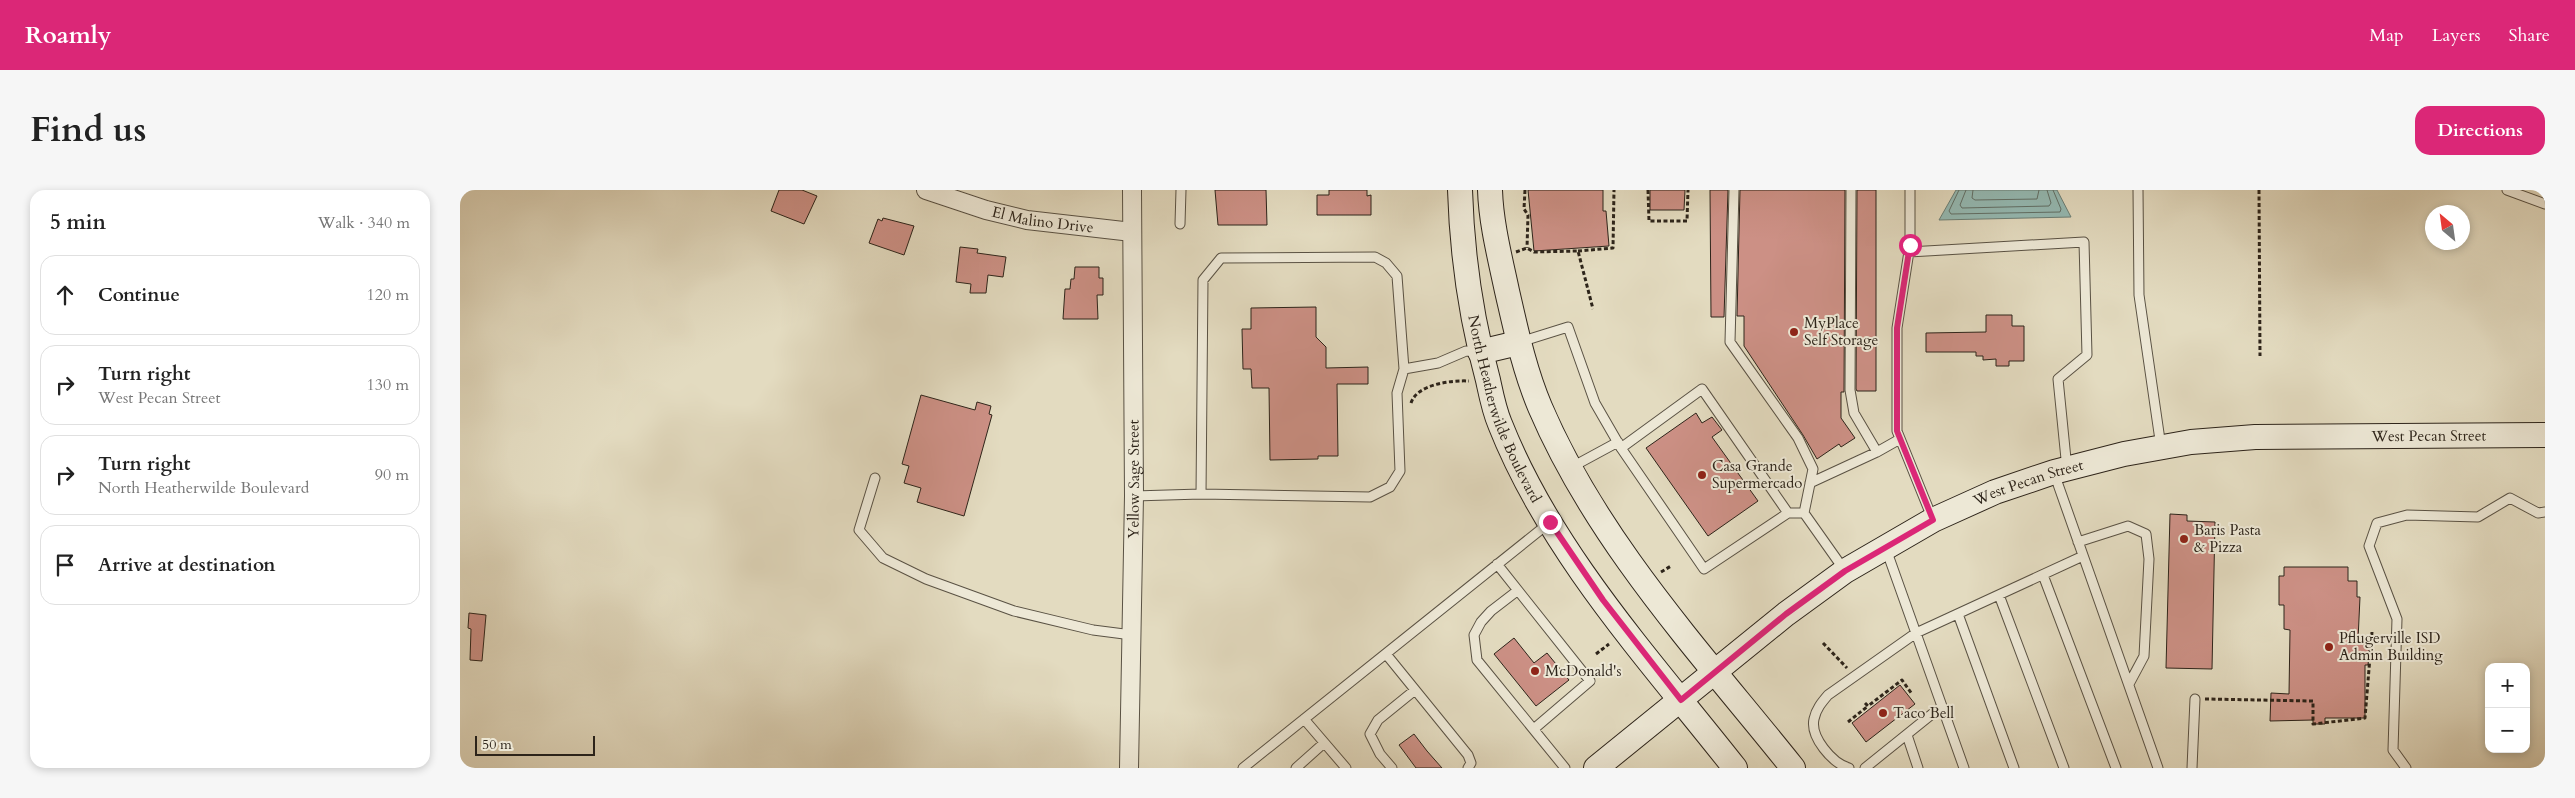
<!DOCTYPE html>
<html lang="en">
<head>
<meta charset="utf-8">
<style>
	:root { --surface:#fff; --page:#f6f6f6; --text:#222; --muted:#767676; --line:#e0e0e0; --accent:#db2777 }
	body { margin:0; font-family:Cardo,serif; background:var(--page); color:var(--text) }
	.controls { position:absolute; right:15px; bottom:15px; display:grid; overflow:hidden; border-radius:10px; box-shadow:0 2px 8px #0003 }
	.controls button { width:45px; height:45px; display:grid; place-items:center; padding:0; border:0; border-bottom:1px solid var(--line); background:var(--surface); color:var(--text); font:25px sans-serif }
	.compass { position:absolute; left:1965px; top:15px; width:45px; height:45px; border-radius:50%; background:var(--surface); box-shadow:0 2px 8px #0003; rotate:331deg }
	.scale { position:absolute; left:15px; bottom:12px; width:120px; box-sizing:border-box; padding-left:5px; border:2px solid #2d241a; border-top:0; font-size:14px; line-height:18px; white-space:nowrap; color:#2d241a; -webkit-text-stroke:4px #ede8d6; paint-order:stroke }
	.stop { position:absolute; width:15px; height:15px; margin:-11px; border:4px solid #db2777; border-radius:50%; background:#fff }
	.stop.end { background:#db2777; border-color:#fff; box-shadow:0 1px 5px #0008 }
	.list { margin:0; padding:0; list-style:none }
	h2 { display:flex; justify-content:space-between; align-items:center; height:65px; margin:0; padding:0 20px; font-size:21px }
	h2 small { font-size:16px; font-weight:400; color:var(--muted) }
	.list li { display:grid; grid-template-columns:32px 1fr auto; gap:15px; align-items:center; box-sizing:border-box; height:80px; margin:0 10px 10px; padding:0 10px; border:1px solid var(--line); border-radius:15px }
	.list b { display:block; font-size:19px; white-space:nowrap }
	.list p { margin:0; font-size:16px; white-space:nowrap; color:var(--muted) }
	.list em { font-size:16px; font-style:normal; color:var(--muted) }
	.icon { flex:none; width:28px; height:28px; fill:none; stroke:currentColor; stroke-width:2; stroke-linecap:round; stroke-linejoin:round }
	.map { position:relative; flex:none; width:2085px; height:578px; overflow:hidden; border-radius:15px }
	header { display:flex; align-items:center; gap:30px; box-sizing:border-box; height:70px; padding:0 25px; background:var(--accent); color:#fff }
	header strong { font-size:24px }
	nav { display:flex; gap:28px; margin-inline-start:auto; font-size:18px }
	.intro { display:flex; align-items:center; justify-content:space-between; box-sizing:border-box; height:120px; padding:0 30px }
	h1 { margin:0; font-size:35px }
	.button { padding:12px 22px; border-radius:15px; background:var(--accent); color:#fff; font-size:18px; font-weight:700 }
	main { display:flex; gap:30px; padding:0 30px }
	aside { flex:1; background:var(--surface); border-radius:15px; box-shadow:0 2px 8px #0003 }
	.map>svg:first-child { display:block }
	.water { fill:#95bbb5; stroke:#6b7f77 }
	.lines { fill:none; stroke-linecap:round; stroke-linejoin:round }
	.shore { stroke:#617068; stroke-width:1 }
	.building { fill:#cc9085; stroke:#2d241a }
	.lane-casing { stroke:#5a5244; stroke-width:11 }
	.street-casing { stroke:#5a5244; stroke-width:20 }
	.secondary-casing { stroke:#2d241a; stroke-width:26 }
	.path { stroke:#2d241a; stroke-width:3; stroke-dasharray:4 2.5; stroke-linecap:butt }
	.lane { stroke:#ede8d6; stroke-width:9 }
	.street { stroke:#ede8d6; stroke-width:18 }
	.secondary { stroke:#ede8d6; stroke-width:24 }
	.route { stroke:#db2777; stroke-width:6 }
	.poi-dot { fill:#8f2418; stroke:#ede8d6; stroke-width:2 }
	.labels { text-anchor:middle; stroke-width:4; stroke-linejoin:round; paint-order:stroke }
	.street-label { font-size:15px; fill:#2d241a; stroke:#ede8d6 }
	.poi-label { font-size:15px; fill:#2d241a; stroke:#ede8d6; text-anchor:start }
</style>
</head>
<body>
<header>
<strong>Roamly</strong>
<nav><a>Map</a><a>Layers</a><a>Share</a></nav>
</header>
<div class="intro"><h1>Find us</h1><a class="button">Directions</a></div>
<main>
<aside>
<h2>5 min<small>Walk · 340 m</small></h2>
<ul class="list">
<li><svg class="icon" aria-label="ahead" viewBox="0 0 24 24"><path d="M12 20V5M6 11l6-6 6 6"/></svg><div><b>Continue</b></div><em>120 m</em></li>
<li><svg class="icon" aria-label="right" viewBox="0 0 24 24"><path d="M7 20v-9h11M14 6l5 5-5 5"/></svg><div><b>Turn right</b><p>West Pecan Street</p></div><em>130 m</em></li>
<li><svg class="icon" aria-label="right" viewBox="0 0 24 24"><path d="M7 20v-9h11M14 6l5 5-5 5"/></svg><div><b>Turn right</b><p>North Heatherwilde Boulevard</p></div><em>90 m</em></li>
<li><svg class="icon" aria-label="arrive" viewBox="0 0 24 24"><path d="M6 21V4h12l-3 4 3 4H6"/></svg><div><b>Arrive at destination</b></div></li>
</ul>
</aside>
<div class="map">
<svg width="2085" height="578" viewBox="0 0 2085 578">
	<rect width="100%" height="100%" fill="#e3dbc0"/>
	<filter id="stains"><feTurbulence type="fractalNoise" baseFrequency=".004" numOctaves="4"/><feColorMatrix values="0 0 0 0 .2 0 0 0 0 .09 0 0 0 0 .02 0 0 0 .5 -.17"/></filter>
	<radialGradient id="worn" r=".72"><stop offset=".6" stop-color="#630" stop-opacity="0"/><stop offset="1" stop-color="#630" stop-opacity=".3"/></radialGradient>
	<path class="water" d="M1496,0h101l14,27 -132,3z"/>
	<g class="lines">
		<path class="shore" d="M1499,0l-10,21 2,3 109,-2 1,-3 -8,-19
			M1506,0l-6,15 2,3 87,-2 2,-3 -4,-13
			M1513,0l-1,8 3,2 62,-1 2,-9"/>
	</g>
	<path class="building" d="M319,0h23l15,6 -13,28 -33,-13z
		M755,0h51l1,35h-49z
		M869,0h38v6l4,-1v20h-54v-20h12z
		M1068,0h75v21h3l3,35 -75,5z
		M1190,0h35l-1,20h-34z
		M1250,0h18l-4,127h-13z
		M1280,0h105l-1,202h-3v26l14,20 -14,9 -2,-3 -22,15 -14,-24 -59,-89v-30h-7z
		M1397,0h19v201h-19l-1,-2z
		M423,28l31,8 -10,29 -35,-12 9,-24 4,2z
		M500,57l18,2 -1,4 29,4 -3,20 -15,-2 -2,18h-16l1,-9 -15,-2z
		M615,77h24v11h4v17h-6l1,24h-35l2,-30h5l1,-10h3z
		M856,117v30l10,10v21l42,-1v17h-31l1,72h-20v3l-48,1 -1,-72h-17l-1,-19h-8l-1,-40h9v-21z
		M1526,125h26v11h12v35h-15v5h-13v-7l-13,1v-4h-7v-4h-50v-19l60,-1z
		M461,205l54,15 2,-8 14,4 -2,8 3,1 -28,101 -47,-14 4,-14 -17,-5 5,-17 -7,-2z
		M1236,223l6,10 10,-6 10,13 -10,7 46,64 -50,35 -62,-88z
		M1710,324l17,1v6l28,1 -3,147 -46,-1z
		M1824,377h64v14h9v16h3l-2,43 11,-1v16l-1,10h-3v53h-40v6h-12v-4l-43,1 1,-28 18,1 1,-64 -6,-1v-24h-5v-29h5z
		M9,423l17,2 -4,46 -12,-1 1,-31 -3,-1z
		M1054,448l20,25 13,-10 22,27 -33,26 -42,-52z
		M1440,495l15,19 -49,38 -14,-19z
		M954,544l13,17 15,17h-26l-17,-23z"/>
	<g class="lines">
		<defs>
			<path id="lane" d="M1274,0l-4,152 68,96 15,31 -9,44
				M1391,0l-1,200 4,23 23,39 23,-13
				M1450,0v55l-13,83v103l36,89
				M1678,0l1,105 22,152
				M2047,0l38,14
				M720,34l1,-34
				M1449,62l175,-10 3,113 -29,24 9,90
				M1060,152l48,-15 27,76 26,45 83,121 84,-56h16l41,58
				M944,179l34,-6 28,-12 14,1
				M1161,258l81,-59 86,124
				M1110,278l48,-26
				M1594,283l104,295
				M415,288l-16,52 24,28 43,21 88,32 79,19 39,5
				M1350,293l67,-31
				M674,306l67,-2 169,3 20,-10 10,-16 -3,-78 7,-24 -7,-93 -11,-13 -11,-6 -154,1 -18,22 -2,214
				M1618,352l50,-16 18,8 3,25 -5,97 -15,28
				M1426,359l78,219
				M1037,374l93,117 -55,47
				M1583,385l73,193
				M1057,401l-26,20 -10,11 -7,13 3,25 88,108
				M1539,405l65,173
				M1498,424l56,154
				M926,464l82,101 3,8 -3,5
				M844,529l42,49
				M1447,545l11,33
				M783,578l306,-245
				M836,578l28,-25
				M932,578l-12,-14 -10,-20 8,-14 37,-30
				M1389,578c-17,-5 -39,-31 -35,-49 2,-10 8,-17 14,-24l88,-62 167,-77
				M1405,578l77,-62
				M1732,578l3,-69
				M1946,578l-13,-18 4,-131 -28,-73 8,-23 30,-8 71,2 32,-19 28,15 7,-1"/>
			<g id="street">
				<path id="s1" d="M466,0l60,20 41,10 105,12"/>
				<path id="s2" d="M669,578l5,-272 -2,-306"/>
			</g>
			<g id="secondary">
				<path id="s3" d="M1000,0c2,64 11,128 28,190 3,14 6,30 12,44 51,129 150,236 235,344"/>
				<path d="M1030,0c1,33 10,68 17,101 9,39 17,78 33,116 58,136 162,247 253,361"/>
				<path d="M1020,162l38,-9"/>
				<path id="s4" d="M1136,578l190,-154 59,-43 88,-51 62,-28 59,-20 70,-18 67,-12 64,-5 290,-2"/>
			</g>
		</defs>
		<use href="#lane" class="lane-casing"/>
		<use href="#street" class="street-casing"/>
		<use href="#secondary" class="secondary-casing"/>
		<path class="path" d="M1065,0l-1,19 4,6 -1,33
			M1188,0l1,31h38l1,-31
			M1799,0l1,166
			M1118,61l35,-3 1,-58
			M1056,62l11,-4 7,4 44,-1 15,58
			M951,213c6,-19 41,-23 58,-22
			M1201,382l10,-6
			M1363,453l24,25
			M1136,464l13,-10
			M1745,509l108,2v23l52,-6 7,-86
			M1405,513l3,3 34,-26 10,14
			M1388,532l20,-16"/>
		<use href="#lane" class="lane"/>
		<use href="#street" class="street"/>
		<use href="#secondary" class="secondary"/>
	</g>
	<g class="lines">
		<path class="route" d="M1090,332l53,78 78,100 105,-86 59,-43 88,-51 -36,-89v-103l13,-83"/>
	</g>
	<g class="poi-dot">
		<circle cx="1334" cy="142" r="5"/>
		<circle cx="1242" cy="285" r="5"/>
		<circle cx="1724" cy="349" r="5"/>
		<circle cx="1869" cy="457" r="5"/>
		<circle cx="1075" cy="481" r="5"/>
		<circle cx="1423" cy="523" r="5"/>
	</g>
	<g class="labels">
		<g class="street-label">
			<text dy="5" stroke="none"><textPath href="#s1" startOffset="121">El Malino Drive</textPath></text>
			<text dy="5" stroke="none"><textPath href="#s3" startOffset="225">North Heatherwilde Boulevard</textPath></text>
			<text dy="5" stroke="none"><textPath href="#s4" startOffset="928">West Pecan Street</textPath></text>
			<text dy="5" stroke="none"><textPath href="#s2" startOffset="289">Yellow Sage Street</textPath></text>
			<text dy="5" stroke="none"><textPath href="#s4" startOffset="522">West Pecan Street</textPath></text>
		</g>
		<g class="poi-label">
			<text x="1344" y="138">MyPlace<tspan x="1344" dy="17">Self Storage</tspan></text>
			<text x="1252" y="281">Casa Grande<tspan x="1252" dy="17">Supermercado</tspan></text>
			<text x="1734" y="345">Baris Pasta<tspan x="1734" dy="17">&amp; Pizza</tspan></text>
			<text x="1879" y="453">Pflugerville ISD<tspan x="1879" dy="17">Admin Building</tspan></text>
			<text x="1085" y="486">McDonald's</text>
			<text x="1433" y="528">Taco Bell</text>
		</g>
	</g>
	<rect width="100%" height="100%" filter="url(#stains)"/>
	<rect width="100%" height="100%" fill="url(#worn)"/>
</svg>
<div class="controls">
<button>+</button>
<button>−</button>
</div>
<svg class="compass" viewBox="-18 -18 36 36"><path d="M0-13l5 13h-10z" fill="#e53935"/><path d="M0 13l5-13h-10z" fill="#767676"/></svg>
<div class="scale">50 m</div>
<div class="stop" style="left:1450px;top:55px"></div>
<div class="stop end" style="left:1090px;top:332px"></div>
</div>
</main>
</body>
</html>
